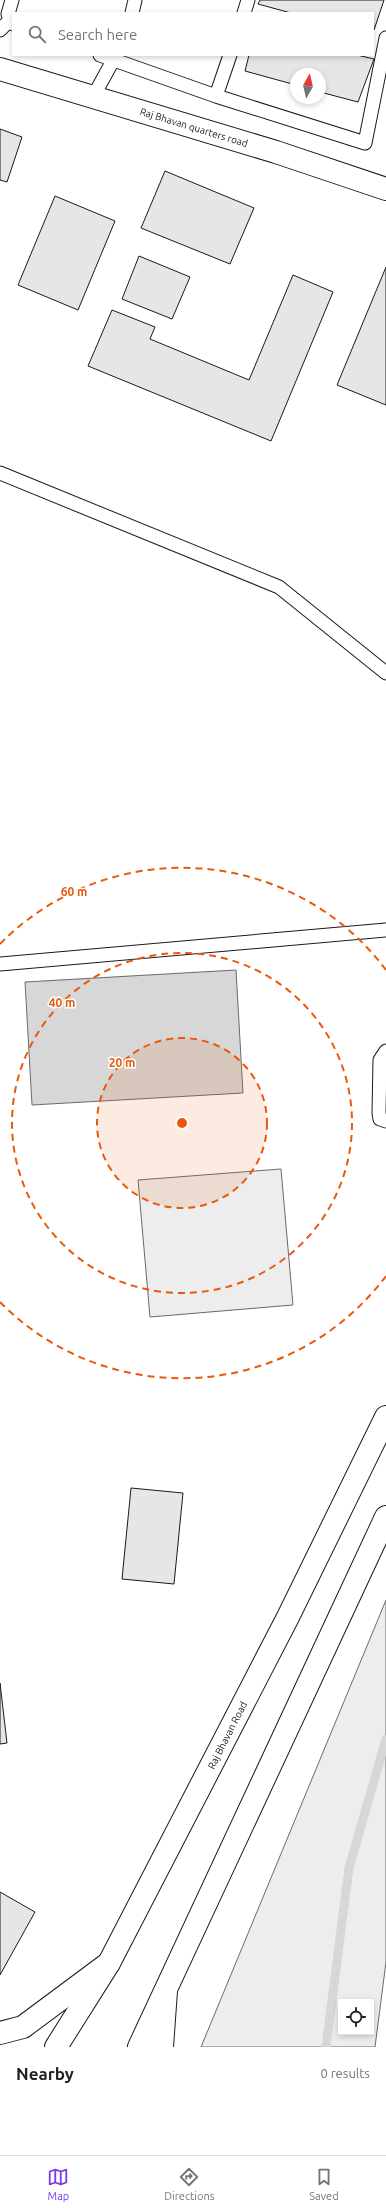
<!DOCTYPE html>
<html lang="en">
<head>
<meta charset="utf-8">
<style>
	:root { --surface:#fff; --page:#f6f6f6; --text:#202124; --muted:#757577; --line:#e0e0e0; --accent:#7c3aed }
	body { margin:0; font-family:Ubuntu,sans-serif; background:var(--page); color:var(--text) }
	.controls { position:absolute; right:12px; bottom:12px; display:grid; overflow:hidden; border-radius:0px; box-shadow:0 2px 6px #0003 }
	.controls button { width:36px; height:36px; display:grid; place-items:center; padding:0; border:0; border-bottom:1px solid var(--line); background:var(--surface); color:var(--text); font:20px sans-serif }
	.compass { position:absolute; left:290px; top:68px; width:36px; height:36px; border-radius:50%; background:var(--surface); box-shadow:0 2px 6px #0003; rotate:8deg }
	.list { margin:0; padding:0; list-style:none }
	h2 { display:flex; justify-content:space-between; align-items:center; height:52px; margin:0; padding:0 16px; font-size:17px }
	h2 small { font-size:13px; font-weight:400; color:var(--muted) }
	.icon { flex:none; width:22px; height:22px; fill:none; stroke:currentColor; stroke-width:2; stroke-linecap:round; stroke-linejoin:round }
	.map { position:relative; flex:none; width:386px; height:2047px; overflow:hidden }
	.search { position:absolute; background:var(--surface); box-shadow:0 2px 6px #0003; left:12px; right:12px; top:12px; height:44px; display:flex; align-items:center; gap:10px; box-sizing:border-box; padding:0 14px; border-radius:0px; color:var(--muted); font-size:15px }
	.sheet { height:108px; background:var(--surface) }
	nav { display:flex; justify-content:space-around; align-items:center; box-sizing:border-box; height:56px; border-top:1px solid var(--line); background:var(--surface); font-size:11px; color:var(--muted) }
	nav a { display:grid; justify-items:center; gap:2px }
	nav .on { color:var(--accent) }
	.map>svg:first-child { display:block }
	.built { fill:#ededed; stroke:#6a6a6a; fill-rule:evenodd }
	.water { fill:#d7d7d7; stroke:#6a6a6a }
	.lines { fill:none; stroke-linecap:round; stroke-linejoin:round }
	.stream { stroke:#d7d7d7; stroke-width:9 }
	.building { fill:#e6e6e6; stroke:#1a1a1a }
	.lane-casing { stroke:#1a1a1a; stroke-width:15 }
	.secondary-casing { stroke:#1a1a1a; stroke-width:24 }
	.primary-casing { stroke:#1a1a1a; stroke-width:24 }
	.highway-casing { stroke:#1a1a1a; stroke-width:24 }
	.lane { stroke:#fff; stroke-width:13 }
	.secondary { stroke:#fff; stroke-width:22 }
	.primary { stroke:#fff; stroke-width:22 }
	.highway { stroke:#fff; stroke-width:22 }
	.ring { fill:none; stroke:#e8590c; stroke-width:2; stroke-dasharray:7 5 }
	.labels { text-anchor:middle; stroke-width:3; stroke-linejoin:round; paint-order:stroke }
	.street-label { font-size:10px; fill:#1a1a1a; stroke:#fff }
	.centre { fill:#e8590c; stroke:#fff; stroke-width:2 }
	.ring-label { font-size:12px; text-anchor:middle; font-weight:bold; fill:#e8590c; stroke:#fff; stroke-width:3; stroke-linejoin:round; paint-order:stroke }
</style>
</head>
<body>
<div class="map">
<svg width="386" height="2047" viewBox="0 0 386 2047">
	<rect width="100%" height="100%" fill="#fff"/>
	<path class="built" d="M281,1169l12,136 -143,12 -12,-137z
		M386,1600v362l-11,85h-174zM341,2002h30v30h-30z"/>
	<path class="water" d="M236,970l7,123 -211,12 -7,-123z"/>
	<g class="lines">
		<path class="stream" d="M326,2047l23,-179 37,-129"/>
	</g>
	<path class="building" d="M260,0h124l-10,30 -1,-17h-82l-33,-9z
		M249,55h108l17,4 -16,43 -38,-10v-18h-24v11l-51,-14z
		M0,129l22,8 -15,45 -7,-2z
		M165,171l89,37 -24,56 -89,-36z
		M55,196l60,25 -37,89 -60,-25z
		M139,256l51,21 -18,42 -50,-20z
		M386,267v138l-49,-20z
		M293,275l40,17 -62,149 -183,-75 24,-56 43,17 -5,12 99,41z
		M131,1488l52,5 -9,91 -52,-5z
		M0,1683l7,60 -7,1z
		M0,1892l35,20 -35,63z"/>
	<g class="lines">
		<defs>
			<path id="lane" d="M12,0l-4,14 5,10
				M132,13l3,-13
				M244,13l4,-13
				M0,30l10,-10
				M100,55l116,41
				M230,55l-14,41 149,47 21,-105
				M93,97l23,-42
				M0,473l279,114 107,86
				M0,964l386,-34
				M386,1051l-6,9 -1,53 1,6 6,2"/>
			<path id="secondary" d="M0,69l276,83 110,37
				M56,2047l53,-84 179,-346 98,-200
				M139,2047l247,-530"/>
			<path id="primary" d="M162,2047l4,-56"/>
			<path id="highway" d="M0,2033l23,-6 86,-64"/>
		</defs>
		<use href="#lane" class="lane-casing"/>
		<use href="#secondary" class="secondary-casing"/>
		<use href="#primary" class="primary-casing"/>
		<use href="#highway" class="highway-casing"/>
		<use href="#lane" class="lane"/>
		<use href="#secondary" class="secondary"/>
		<use href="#primary" class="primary"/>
		<use href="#highway" class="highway"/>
	</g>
	<circle cx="182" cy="1123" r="85" fill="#e8590c" fill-opacity=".12"/>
	<g class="ring">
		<circle cx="182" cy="1123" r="85"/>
		<circle cx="182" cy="1123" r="170"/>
		<path d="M386 1276A255 255 0 0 1 0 1302M0 944A255 255 0 0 1 386 970"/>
	</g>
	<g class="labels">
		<g class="street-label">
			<text transform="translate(194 127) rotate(17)" y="4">Raj Bhavan quarters road</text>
			<text transform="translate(227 1735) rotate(-63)" y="4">Raj Bhavan Road</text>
		</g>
	</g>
	<circle cx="182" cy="1123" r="6" class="centre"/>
	<g class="ring-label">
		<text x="74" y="896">60 m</text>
		<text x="62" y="1007">40 m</text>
		<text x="122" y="1067">20 m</text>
	</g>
</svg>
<div class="controls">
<button><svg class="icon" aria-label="locate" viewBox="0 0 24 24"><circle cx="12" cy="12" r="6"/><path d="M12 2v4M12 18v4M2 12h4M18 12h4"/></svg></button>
</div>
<svg class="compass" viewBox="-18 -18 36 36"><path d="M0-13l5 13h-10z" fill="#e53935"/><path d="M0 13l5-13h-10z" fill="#757577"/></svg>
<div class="search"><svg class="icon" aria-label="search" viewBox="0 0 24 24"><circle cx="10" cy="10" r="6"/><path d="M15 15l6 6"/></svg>Search here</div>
</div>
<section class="sheet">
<h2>Nearby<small>0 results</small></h2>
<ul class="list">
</ul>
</section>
<nav>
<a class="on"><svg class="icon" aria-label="map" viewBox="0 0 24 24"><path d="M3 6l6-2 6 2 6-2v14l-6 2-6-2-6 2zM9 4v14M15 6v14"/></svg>Map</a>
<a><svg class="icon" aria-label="directions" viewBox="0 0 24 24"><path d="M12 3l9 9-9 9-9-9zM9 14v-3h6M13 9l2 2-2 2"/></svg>Directions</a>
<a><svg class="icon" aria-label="saved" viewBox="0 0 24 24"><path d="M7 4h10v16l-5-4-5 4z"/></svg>Saved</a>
</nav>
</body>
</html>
